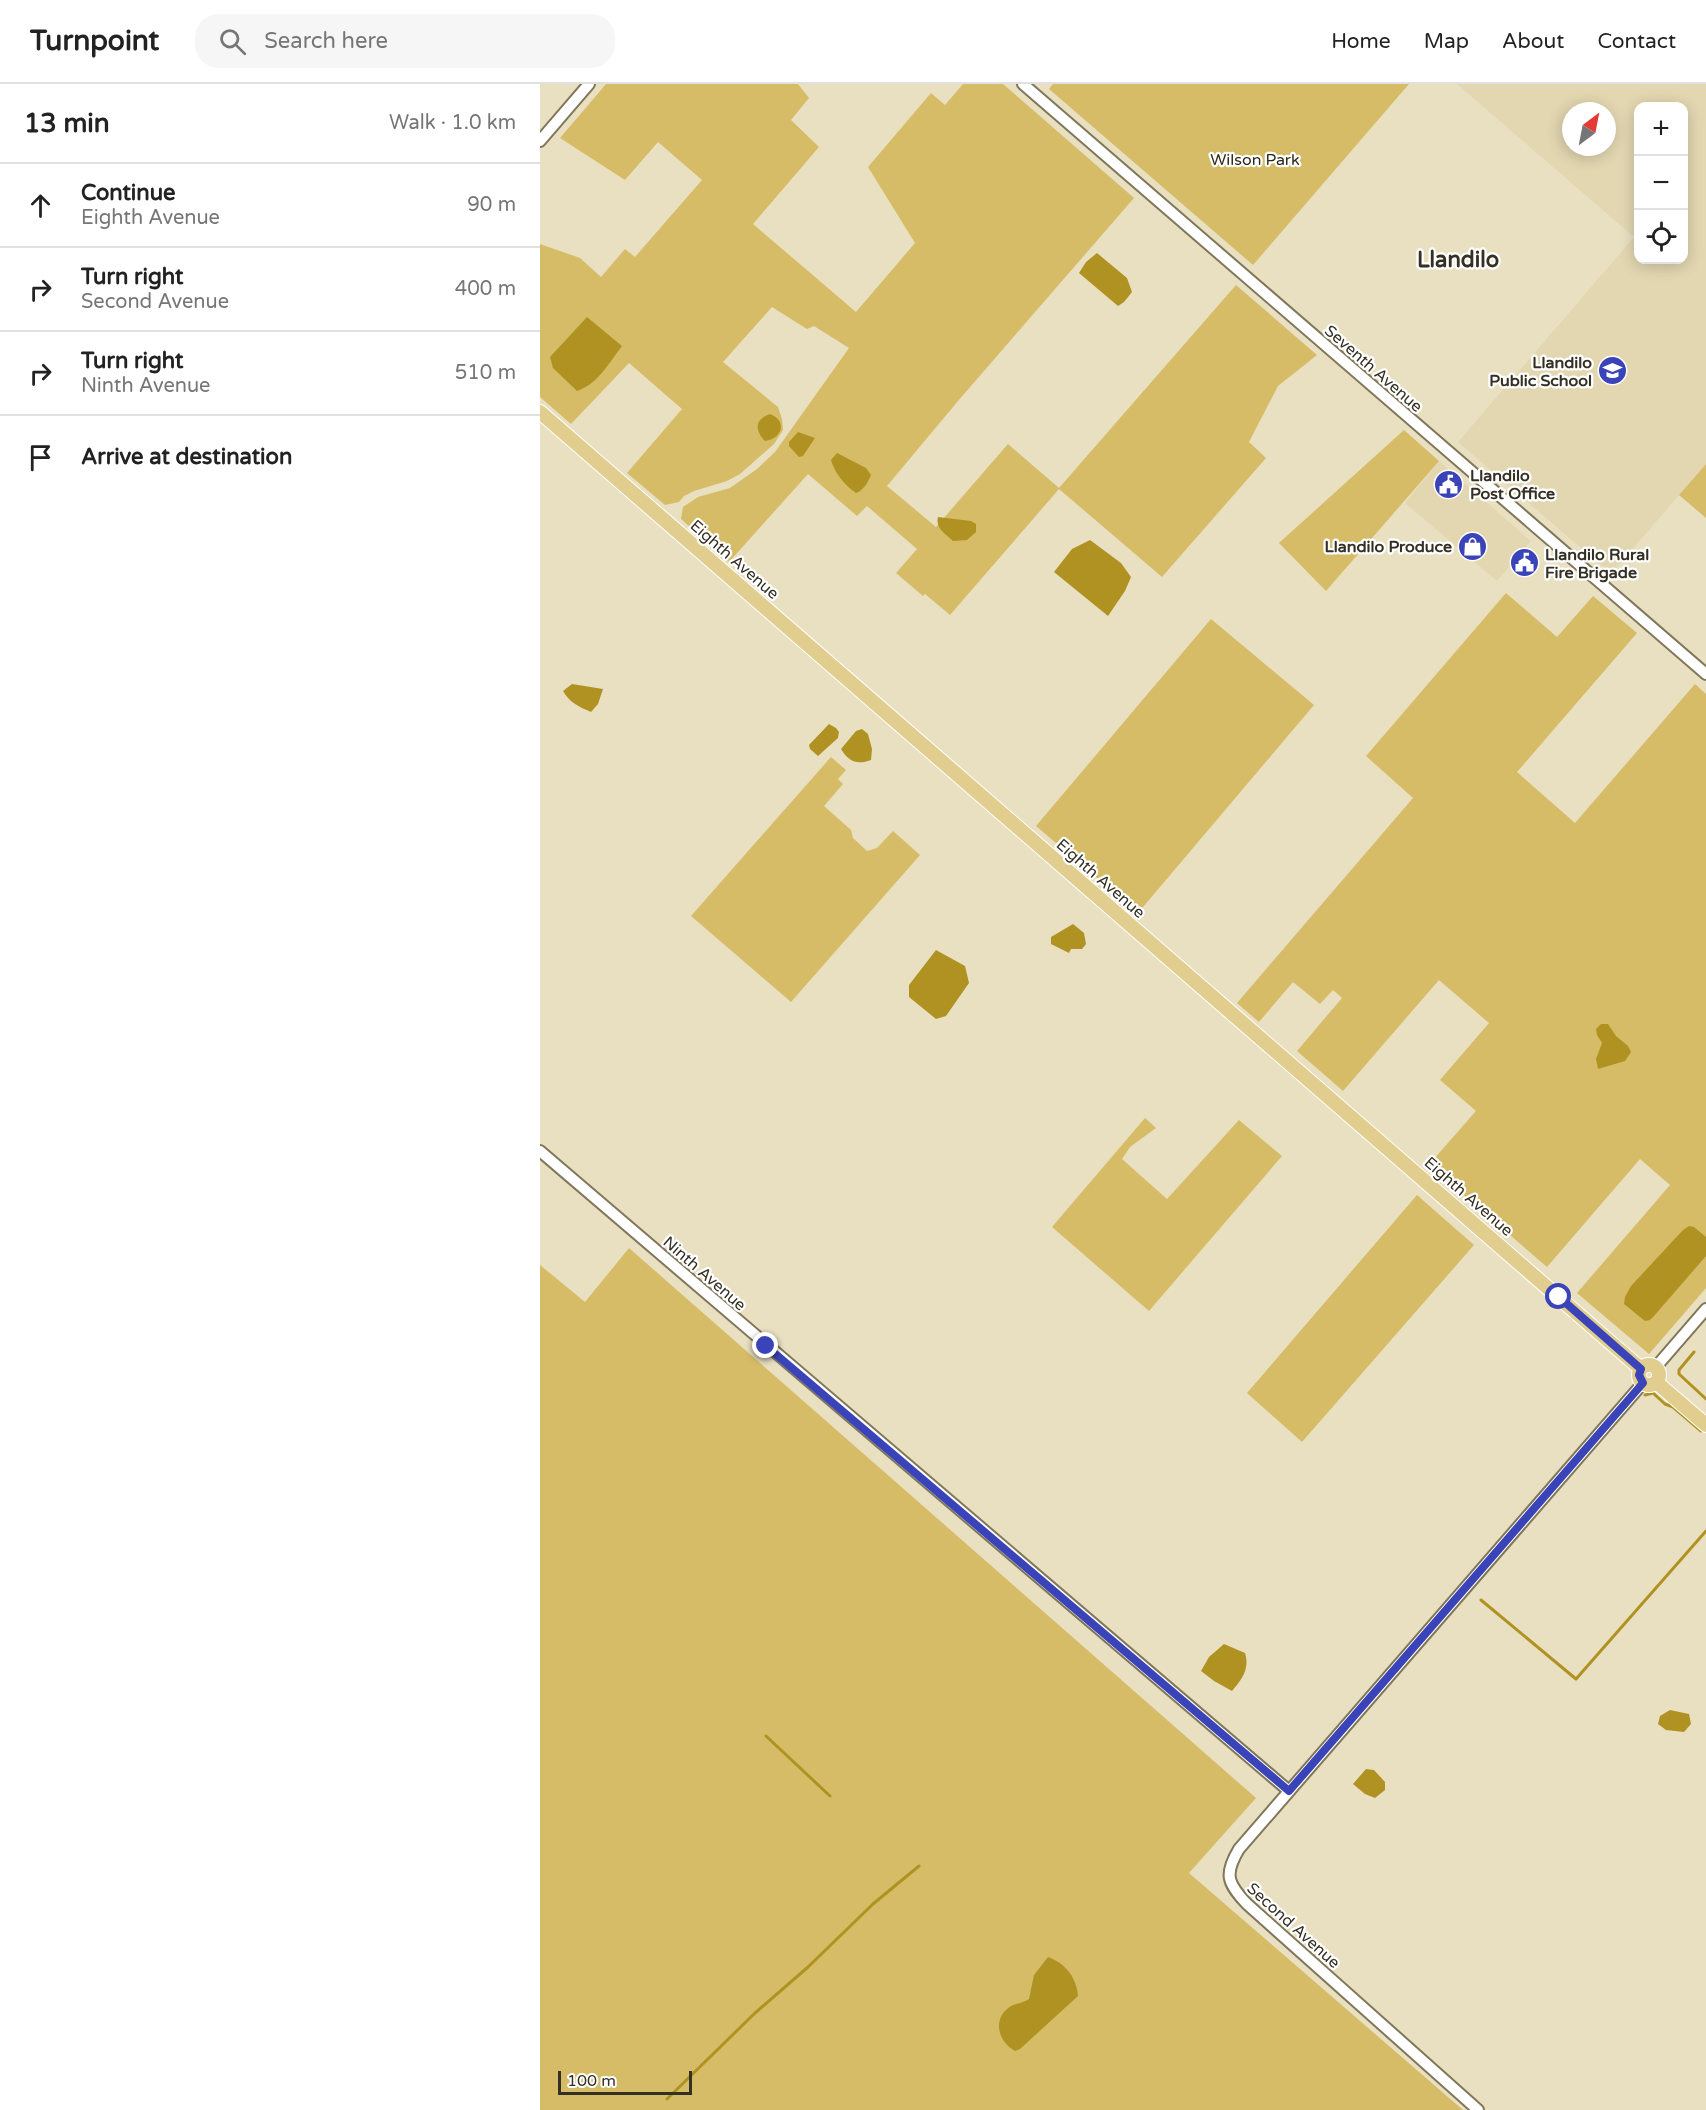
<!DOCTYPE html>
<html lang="en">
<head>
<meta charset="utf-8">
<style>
	:root { --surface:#fff; --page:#f6f6f6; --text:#222; --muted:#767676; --line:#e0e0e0 }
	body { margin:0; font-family:"Varela Round",sans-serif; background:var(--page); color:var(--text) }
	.controls { position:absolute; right:18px; top:18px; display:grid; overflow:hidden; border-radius:12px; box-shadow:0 3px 15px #0003 }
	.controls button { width:54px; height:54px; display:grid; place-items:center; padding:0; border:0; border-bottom:2px solid var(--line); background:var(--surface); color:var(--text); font:30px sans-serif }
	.compass { position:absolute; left:1022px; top:18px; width:54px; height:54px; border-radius:50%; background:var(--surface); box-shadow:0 3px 15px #0003; rotate:32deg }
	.scale { position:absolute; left:18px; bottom:15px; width:134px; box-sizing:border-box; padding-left:6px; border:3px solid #343024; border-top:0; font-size:16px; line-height:21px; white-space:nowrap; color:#343024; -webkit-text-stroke:4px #fff; paint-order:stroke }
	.stop { position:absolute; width:18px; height:18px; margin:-14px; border:4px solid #3a44b8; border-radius:50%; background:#fff }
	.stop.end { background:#3a44b8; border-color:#fff; box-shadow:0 2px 6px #0008 }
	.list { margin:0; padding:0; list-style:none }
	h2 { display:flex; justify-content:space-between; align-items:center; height:78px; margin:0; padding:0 24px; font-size:26px }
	h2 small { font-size:20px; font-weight:400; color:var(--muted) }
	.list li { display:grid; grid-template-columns:39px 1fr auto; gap:18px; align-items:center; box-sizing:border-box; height:84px; padding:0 24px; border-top:2px solid var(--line) }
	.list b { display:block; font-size:22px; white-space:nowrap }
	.list p { margin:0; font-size:20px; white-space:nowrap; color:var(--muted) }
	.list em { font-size:20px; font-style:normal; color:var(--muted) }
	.icon { flex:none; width:33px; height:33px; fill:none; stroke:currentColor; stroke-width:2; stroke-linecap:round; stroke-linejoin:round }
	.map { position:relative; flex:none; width:1166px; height:2026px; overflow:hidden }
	header { display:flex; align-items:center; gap:36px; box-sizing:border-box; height:84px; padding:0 30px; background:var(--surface); border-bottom:2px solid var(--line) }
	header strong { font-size:28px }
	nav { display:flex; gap:33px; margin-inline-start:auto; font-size:21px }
	.search { width:420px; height:54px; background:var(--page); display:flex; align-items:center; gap:15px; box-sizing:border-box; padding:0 21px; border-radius:24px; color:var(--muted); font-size:22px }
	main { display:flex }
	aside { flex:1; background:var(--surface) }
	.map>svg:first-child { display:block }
	.built { fill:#e3d7b1; fill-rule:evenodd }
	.green { fill:#d6bc67 }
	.water { fill:#b09222 }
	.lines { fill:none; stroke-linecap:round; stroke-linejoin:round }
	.stream { stroke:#b09222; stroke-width:3 }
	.minor-casing { stroke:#80775b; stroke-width:14 }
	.major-casing { stroke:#fff; stroke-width:16 }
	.minor { stroke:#fff; stroke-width:10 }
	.major { stroke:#e1ce8f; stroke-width:14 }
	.route { stroke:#3a44b8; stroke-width:8 }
	.labels { text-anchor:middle; stroke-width:4.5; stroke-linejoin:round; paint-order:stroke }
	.park-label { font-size:16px; fill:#2f2917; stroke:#fff }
	.poi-label { font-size:16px; font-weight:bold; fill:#343024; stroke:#fff; text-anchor:end }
	.street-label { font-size:16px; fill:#343024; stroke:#fff }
	.district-label { font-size:22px; font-weight:bold; fill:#343024; stroke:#fff }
</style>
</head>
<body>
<header>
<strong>Turnpoint</strong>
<div class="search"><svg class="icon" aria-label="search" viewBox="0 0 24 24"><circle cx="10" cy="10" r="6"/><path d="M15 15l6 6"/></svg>Search here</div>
<nav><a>Home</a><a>Map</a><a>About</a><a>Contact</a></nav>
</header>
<main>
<aside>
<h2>13 min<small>Walk · 1.0 km</small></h2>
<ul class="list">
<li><svg class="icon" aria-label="ahead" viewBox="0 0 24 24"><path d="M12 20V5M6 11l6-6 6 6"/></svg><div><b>Continue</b><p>Eighth Avenue</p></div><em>90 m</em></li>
<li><svg class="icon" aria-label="right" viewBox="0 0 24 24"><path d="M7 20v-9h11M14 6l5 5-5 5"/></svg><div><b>Turn right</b><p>Second Avenue</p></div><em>400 m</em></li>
<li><svg class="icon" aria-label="right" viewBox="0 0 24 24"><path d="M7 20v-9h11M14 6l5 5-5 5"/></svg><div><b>Turn right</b><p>Ninth Avenue</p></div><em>510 m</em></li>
<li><svg class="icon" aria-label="arrive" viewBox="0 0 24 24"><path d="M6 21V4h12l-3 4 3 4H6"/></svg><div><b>Arrive at destination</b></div></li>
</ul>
</aside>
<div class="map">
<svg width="1166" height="2026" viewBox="0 0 1166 2026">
	<rect width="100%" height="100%" fill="#e9e0c1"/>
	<path class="built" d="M917,0h249v380l-95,110 -153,-132 176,-205zM1098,22h46v154h-46zM1031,27h36v36h-36z
		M899,377l92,80 -34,40 -92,-78z"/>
	<path class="green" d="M66,0h192l11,14 -18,22 28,27 -66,77 103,88 59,-69 -47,-76 63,-74 14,12 18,-21h40l131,114 -176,203 -71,85 49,41 72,-83 51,44 177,-203 81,70 -39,31 -29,56 17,16 -104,119 -103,-88 -109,126 -25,-21 -2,2 -27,-23 21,-24 -50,-43 -10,10 -49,-42 -79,88 -48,-43 2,-12 15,-10 32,-9 27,-19 18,-17 74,-104 -35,-22 -7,3 -35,-22 -49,55 55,45 4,12 1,11 -9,14 -34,30 -13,7 -33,10 -10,5 -5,6 -14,3 -38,-32 55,-64 -53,-46 -58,61 -31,-27v-153l40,14 21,19 24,-28 10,8 67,-77 -44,-38 -33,38 -65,-42z
		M513,0h356l-156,181 -204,-176z
		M864,346l35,31 -113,130 -47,-48z
		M1166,380v54l-27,-23z
		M966,509l51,44 36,-41 44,37 -120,139 58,51 120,-139 11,10v594l-57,66 -72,-61 93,-108 -30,-26 -93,108 -110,-95 1,-8 -5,-4 43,-49 -36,-31 49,-57 -50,-43 -96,111 -46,-40 45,-53 -9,-8 -13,14 -27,-22 -34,40 -22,-19 176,-205 -47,-42z
		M671,535l103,86 -176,208 -102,-87z
		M291,673l15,13 -8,9 5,5 -19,22 27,24 2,8 14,13 10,-3 16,-17 27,24 -129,147 -100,-86z
		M605,1034l11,10 -26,19 -8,12 45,40 72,-79 43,36 -133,155 -97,-84z
		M877,1111l57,50 -172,197 -55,-49z
		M89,1164l627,550 -67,75 274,237h-923v-845l45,37z"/>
	<path class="water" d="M557,169l30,25 5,14 -8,10 -6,4 -39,-33 7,-11z
		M47,233l35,29c-13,17 -24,38 -45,45l-24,-23 -3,-11z
		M230,330c18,7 12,25 -5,27 -11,-11 -10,-22 5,-27z
		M258,348l17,6 -12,18 -4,1 -10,-11v-4z
		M297,369l29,15 5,7c-3,7 -7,15 -15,18 -10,-6 -22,-21 -25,-33z
		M398,433l33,4 5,3v8l-9,8 -14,1c-7,-7 -18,-13 -15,-24z
		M550,456l31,23 10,14 -6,14 -17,25 -54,-44 18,-23z
		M32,600l31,5 -5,15 -7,8c-12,-5 -22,-10 -28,-21z
		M289,640l7,4 3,4 -1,6 -20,18 -8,-7 -1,-4z
		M322,645l6,5 4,15 -1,11c-14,5 -22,2 -30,-11l15,-18z
		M533,840l11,9 2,11 -4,5h-11l-2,4 -18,-9v-7z
		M396,866l29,16 4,17 -23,33 -10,3 -27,-22v-12z
		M1061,940h7l8,12 12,10 3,6 -6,9 -27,8 -2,-10 6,-16 -5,-8 -1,-6z
		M1149,1142l5,1 12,10v19l-52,60 -4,4 -5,1 -21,-17 1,-7 6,-11 52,-56z
		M684,1560l21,9c5,15 -3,27 -13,38l-18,-10 -13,-10 8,-14z
		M1130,1626l19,4 2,10 -7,8 -18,-2 -8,-6 2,-8z
		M826,1685l8,1 11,12v8l-10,8 -10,-4 -12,-10z
		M508,1873c17,6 29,21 30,39l-58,53 -5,2c-15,-8 -23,-29 -8,-42 6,-6 15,-5 22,-10l5,-24z"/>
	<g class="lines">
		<path class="stream" d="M1154,1268l-15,18v4l27,25
			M1105,1311l8,-2 12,11 8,3 28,24 1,-1
			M941,1516l95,79 130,-148
			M226,1652l64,60
			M127,2015l88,-86 53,-46 65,-63 46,-38"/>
		<defs>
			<path id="minor" d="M483,0l683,590
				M0,57l49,-57
				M0,1067l749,640
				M1115,1284l51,-59
				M938,2026l-231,-206c-20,-21 -23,-30 -8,-55l404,-466"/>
			<path id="major" d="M0,328l1101,957
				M1099 1291a10 10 0 1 1 20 0a10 10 0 1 1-20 0Z
				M1116,1298l50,43"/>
		</defs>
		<use href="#minor" class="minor-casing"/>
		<use href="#major" class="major-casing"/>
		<use href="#minor" class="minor"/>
		<use href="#major" class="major"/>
	</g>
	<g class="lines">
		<path class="route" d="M226,1262l523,445 354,-408 -4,-8 2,-6 -82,-72"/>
	</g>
	<defs>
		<symbol id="school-disc" viewBox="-11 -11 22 22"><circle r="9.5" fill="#3a44b8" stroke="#fff"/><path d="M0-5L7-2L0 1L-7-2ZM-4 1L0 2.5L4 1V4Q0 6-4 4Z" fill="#fff"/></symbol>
		<symbol id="civic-disc" viewBox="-11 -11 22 22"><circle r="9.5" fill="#3a44b8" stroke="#fff"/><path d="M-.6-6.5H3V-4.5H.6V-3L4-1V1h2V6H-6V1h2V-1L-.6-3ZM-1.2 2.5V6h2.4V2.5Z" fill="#fff"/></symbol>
		<symbol id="shop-disc" viewBox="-11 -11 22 22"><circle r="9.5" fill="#3a44b8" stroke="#fff"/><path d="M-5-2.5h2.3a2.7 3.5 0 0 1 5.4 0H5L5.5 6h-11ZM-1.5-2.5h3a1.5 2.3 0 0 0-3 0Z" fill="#fff"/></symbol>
	</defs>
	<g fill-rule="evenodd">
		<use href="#school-disc" x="1056" y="270" width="33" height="33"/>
		<use href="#civic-disc" x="892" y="384" width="33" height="33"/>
		<use href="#shop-disc" x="916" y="446" width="33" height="33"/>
		<use href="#civic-disc" x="968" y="462" width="33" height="33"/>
	</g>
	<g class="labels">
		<g class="park-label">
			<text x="715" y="81">Wilson Park</text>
		</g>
		<g class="poi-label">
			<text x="1052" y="284">Llandilo<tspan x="1052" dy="18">Public School</tspan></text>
			<text x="930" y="397" text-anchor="start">Llandilo<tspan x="930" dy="18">Post Office</tspan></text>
			<text x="912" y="468">Llandilo Produce</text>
			<text x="1005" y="476" text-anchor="start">Llandilo Rural<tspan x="1005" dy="18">Fire Brigade</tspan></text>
		</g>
		<g class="street-label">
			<text transform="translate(834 284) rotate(41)" y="6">Seventh Avenue</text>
			<text transform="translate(195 475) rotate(41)" y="6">Eighth Avenue</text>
			<text transform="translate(561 794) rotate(41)" y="6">Eighth Avenue</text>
			<text transform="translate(929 1112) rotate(41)" y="6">Eighth Avenue</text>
			<text transform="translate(165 1189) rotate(41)" y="6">Ninth Avenue</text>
			<text transform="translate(754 1841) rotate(42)" y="6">Second Avenue</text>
		</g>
		<g class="district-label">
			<text x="918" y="183">Llandilo</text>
		</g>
	</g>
</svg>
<div class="controls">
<button>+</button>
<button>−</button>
<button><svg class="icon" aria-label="locate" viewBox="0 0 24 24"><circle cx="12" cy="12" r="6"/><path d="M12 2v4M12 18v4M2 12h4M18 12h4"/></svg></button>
</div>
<svg class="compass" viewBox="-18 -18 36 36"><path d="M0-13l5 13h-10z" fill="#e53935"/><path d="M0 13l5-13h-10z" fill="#767676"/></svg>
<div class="scale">100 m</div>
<div class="stop" style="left:1019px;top:1213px"></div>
<div class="stop end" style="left:226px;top:1262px"></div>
</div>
</main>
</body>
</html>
